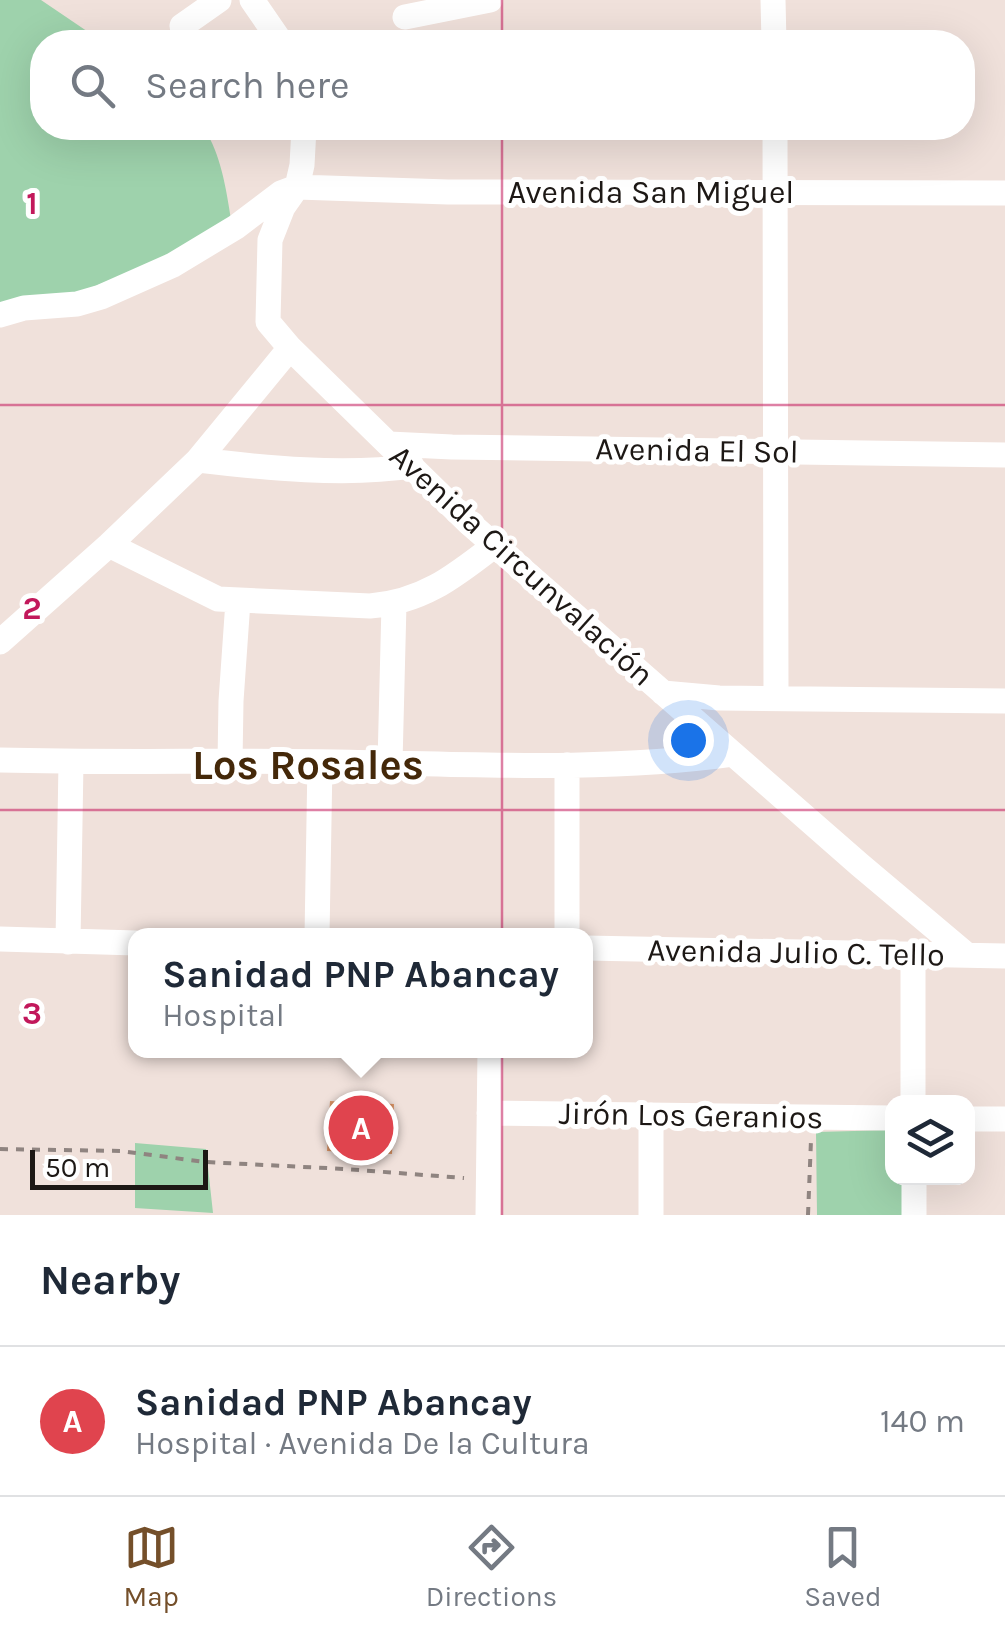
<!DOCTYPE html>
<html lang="en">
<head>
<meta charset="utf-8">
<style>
	:root { --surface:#fff; --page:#f6f6f7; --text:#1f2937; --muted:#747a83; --line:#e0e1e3; --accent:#744f2a }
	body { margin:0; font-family:Karla,sans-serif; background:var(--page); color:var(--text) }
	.controls { position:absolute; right:30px; bottom:30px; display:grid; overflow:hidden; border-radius:20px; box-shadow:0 10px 40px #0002 }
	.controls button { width:90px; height:90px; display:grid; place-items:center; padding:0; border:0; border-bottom:2px solid var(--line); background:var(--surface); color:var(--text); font:50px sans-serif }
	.scale { position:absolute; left:30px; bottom:25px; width:178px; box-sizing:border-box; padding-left:10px; border:5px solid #1d1815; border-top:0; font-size:28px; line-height:35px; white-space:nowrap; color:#1d1815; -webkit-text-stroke:8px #fff; paint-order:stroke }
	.you { position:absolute; left:688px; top:740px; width:35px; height:35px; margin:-25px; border:8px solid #fff; border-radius:50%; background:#1a73e8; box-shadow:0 0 0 15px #1a73e833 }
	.badge { display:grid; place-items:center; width:65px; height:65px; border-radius:50%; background:var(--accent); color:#fff; font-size:32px; font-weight:700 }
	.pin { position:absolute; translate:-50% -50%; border:5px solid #fff; box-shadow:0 2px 10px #0006 }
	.popup { position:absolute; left:128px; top:928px; width:465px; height:130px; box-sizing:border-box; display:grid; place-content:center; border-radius:20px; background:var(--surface); filter:drop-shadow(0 2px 8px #0005); font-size:32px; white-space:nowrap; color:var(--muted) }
	.popup b { font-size:38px; color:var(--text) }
	.popup::after { content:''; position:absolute; left:50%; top:100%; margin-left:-20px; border:20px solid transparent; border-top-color:var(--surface) }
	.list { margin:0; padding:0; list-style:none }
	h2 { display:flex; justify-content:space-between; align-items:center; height:130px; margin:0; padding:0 40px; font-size:42px }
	h2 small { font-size:32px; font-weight:400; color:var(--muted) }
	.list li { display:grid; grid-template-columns:65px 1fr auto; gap:30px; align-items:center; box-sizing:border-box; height:150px; padding:0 40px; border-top:2px solid var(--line) }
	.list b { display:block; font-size:38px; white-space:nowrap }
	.list p { margin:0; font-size:32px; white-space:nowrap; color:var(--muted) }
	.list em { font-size:32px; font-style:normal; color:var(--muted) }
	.icon { flex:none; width:55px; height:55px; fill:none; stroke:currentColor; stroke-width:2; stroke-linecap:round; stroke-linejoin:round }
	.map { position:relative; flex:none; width:1005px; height:1215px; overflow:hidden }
	.search { position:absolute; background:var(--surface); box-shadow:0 10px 40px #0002; left:30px; right:30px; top:30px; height:110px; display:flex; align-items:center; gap:25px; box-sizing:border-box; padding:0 35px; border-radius:40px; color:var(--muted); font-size:38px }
	.sheet { height:280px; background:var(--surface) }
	nav { display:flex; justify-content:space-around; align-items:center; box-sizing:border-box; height:140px; border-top:2px solid var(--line); background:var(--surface); font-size:28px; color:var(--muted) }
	nav a { display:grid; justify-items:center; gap:5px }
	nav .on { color:var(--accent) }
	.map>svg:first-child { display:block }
	.green { fill:#9ed2ac }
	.building { fill:#de9566 }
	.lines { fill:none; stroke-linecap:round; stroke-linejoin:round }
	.path { stroke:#8f8480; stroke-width:4; stroke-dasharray:8 8; stroke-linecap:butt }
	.minor { stroke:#fff; stroke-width:25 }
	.grid { fill:none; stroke:#c2185b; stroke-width:2.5; stroke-opacity:0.55 }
	.labels { text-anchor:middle; stroke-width:10; stroke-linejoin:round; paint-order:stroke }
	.street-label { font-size:32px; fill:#1d1815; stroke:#fff }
	.district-label { font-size:42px; font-weight:bold; fill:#442809; stroke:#fff }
	.grid-label { font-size:32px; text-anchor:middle; font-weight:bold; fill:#c2185b; stroke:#fff; stroke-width:10; stroke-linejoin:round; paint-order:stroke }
</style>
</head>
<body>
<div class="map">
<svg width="1005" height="1215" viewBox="0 0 1005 1215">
	<rect width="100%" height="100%" fill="#f0e1db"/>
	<path class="green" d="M0,0h41l62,42h-61v86h162c17,27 22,60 27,91l-56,35 -97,39 -78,13z
		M892,1130v48h14l-2,37h-87l-1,-83z
		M135,1143l71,6 7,64 -78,-5z"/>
	<path class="building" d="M330,1101l64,3 -2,50 -65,-3z"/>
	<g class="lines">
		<path class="path" d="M0,1149l121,2 84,11 140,7 119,9
			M808,1215l3,-75"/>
		<path class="minor" d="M252,0l29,42
			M773,0l1,42
			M405,17l85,-17
			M182,26l37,-26
			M304,128l-2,37 -5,22 -14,20 -13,33 -2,82 22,26 178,174 392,343 107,90
			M775,128l1,570
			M0,315l24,-7 53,-4 24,-7 72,-32 63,-38 45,-34 16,-6 151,5 557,1
			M389,444l63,3 553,8
			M198,460c66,8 149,16 214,6
			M109,545l109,54 152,7c53,-4 85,-30 125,-61
			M0,642l109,-97 89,-85 92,-112
			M663,693l56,5 286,3
			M0,760c112,3 224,0 336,2 132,2 266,10 397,-8
			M230,762l1,-61 7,-100
			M390,763l4,-159
			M317,936l3,-174
			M567,936v-171
			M0,939l136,4
			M68,942l3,-180
			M586,948l419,8
			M913,954v148
			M489,1113l403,5
			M968,1119h37
			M914,1178v37
			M488,1215l2,-165
			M651,1215v-100"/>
	</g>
	<path class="grid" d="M502,0v42M502,128v1087M0,405h1005M0,810h1005"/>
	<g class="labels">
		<g class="street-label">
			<text x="651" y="203">Avenida San Miguel</text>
			<text transform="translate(697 450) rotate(1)" y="11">Avenida El Sol</text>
			<text transform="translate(522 565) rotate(42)" y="11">Avenida Circunvalación</text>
			<text transform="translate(796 952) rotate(1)" y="11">Avenida Julio C. Tello</text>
			<text transform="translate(691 1115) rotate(1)" y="11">Jirón Los Geranios</text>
		</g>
		<g class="district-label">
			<text x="308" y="779">Los Rosales</text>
		</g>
	</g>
	<g class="grid-label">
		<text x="32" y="214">1</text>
		<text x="32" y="619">2</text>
		<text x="32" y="1024">3</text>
	</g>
</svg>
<div class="controls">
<button><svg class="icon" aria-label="layers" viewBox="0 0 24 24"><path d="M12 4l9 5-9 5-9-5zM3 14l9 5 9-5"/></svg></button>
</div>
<div class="scale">50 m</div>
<div class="you"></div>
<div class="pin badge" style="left:361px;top:1128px;background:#e0444e">A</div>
<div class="popup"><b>Sanidad PNP Abancay</b>Hospital</div>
<div class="search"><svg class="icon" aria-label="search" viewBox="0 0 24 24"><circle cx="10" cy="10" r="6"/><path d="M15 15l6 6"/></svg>Search here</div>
</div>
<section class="sheet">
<h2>Nearby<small></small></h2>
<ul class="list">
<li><span class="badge" style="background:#e0444e">A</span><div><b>Sanidad PNP Abancay</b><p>Hospital · Avenida De la Cultura</p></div><em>140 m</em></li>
</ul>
</section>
<nav>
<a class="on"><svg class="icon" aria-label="map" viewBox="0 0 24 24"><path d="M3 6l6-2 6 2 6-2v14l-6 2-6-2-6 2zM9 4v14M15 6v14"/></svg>Map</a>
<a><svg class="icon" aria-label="directions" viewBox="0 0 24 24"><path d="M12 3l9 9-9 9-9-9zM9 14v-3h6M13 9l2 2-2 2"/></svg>Directions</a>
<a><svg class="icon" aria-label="saved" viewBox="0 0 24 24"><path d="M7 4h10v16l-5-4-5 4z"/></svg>Saved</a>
</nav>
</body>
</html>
